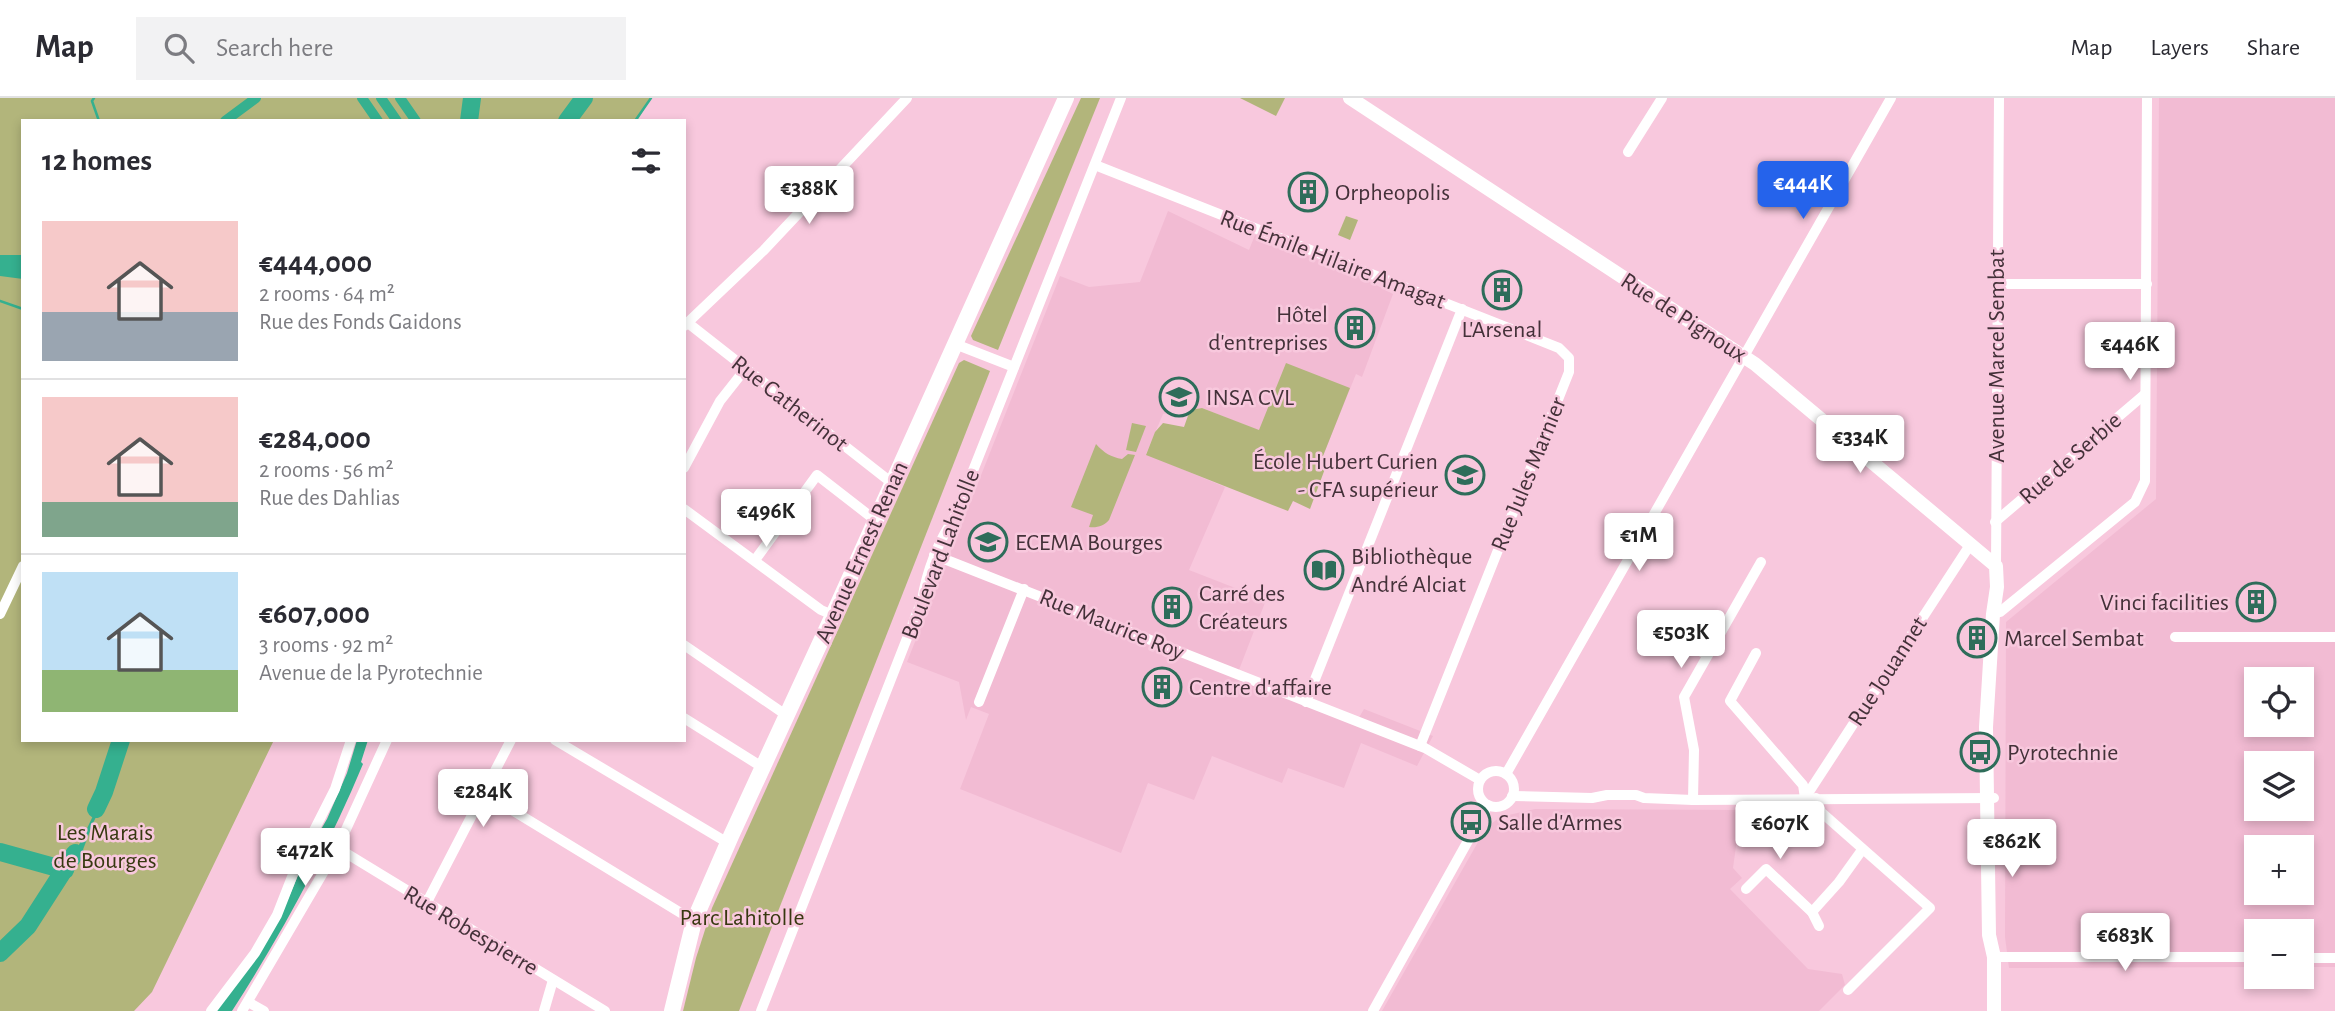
<!DOCTYPE html>
<html lang="en">
<head>
<meta charset="utf-8">
<style>
  :root { --surface:#fff; --page:#f2f2f3; --text:#2b2b33; --muted:#7c7c81; --line:#e1e1e2; --accent:#2563eb }
  body { margin:0; font-family:"Alegreya Sans",sans-serif; background:var(--page); color:var(--text); height:100vh; display:flex; flex-direction:column; font-size:26px; white-space:nowrap }
  * { box-sizing:border-box; margin:0 }
  p { font-size:23px; color:var(--muted) }
  .icon { flex:none; width:38px; height:38px; fill:none; stroke:currentColor; stroke-width:2; stroke-linecap:round; stroke-linejoin:round }
  .map { position:relative; flex:1; overflow:hidden }
  .drawer { position:absolute; left:21px; top:21px; width:665px; height:623px; display:flex; flex-direction:column; background:var(--surface); border-radius:0px; box-shadow:0 4px 10px #0003 }
  .drawer>* { flex:none }
  .buttons { position:absolute; left:2244px; top:569px; display:grid; gap:14px }
  .buttons a { display:grid; place-items:center; width:70px; height:70px; border-radius:0px; background:var(--surface); box-shadow:0 4px 10px #0003; font-size:35px }
  .price { position:absolute; translate:-50% -60px; padding:0 16px; border-radius:7px; background:#fff; color:#222; font-size:23px; line-height:46px; filter:drop-shadow(0 2px 4px #0008) }
  .price::after { content:''; position:absolute; left:50%; top:42px; width:21px; height:16px; margin-left:-10px; background:inherit; clip-path:polygon(0 0,100% 0,50% 100%) }
  .price.selected { background:var(--accent); color:#fff }
  ul { padding:0; list-style:none }
  li { display:flex; align-items:center; gap:21px; height:175px; padding:0 21px }
  li+li { border-top:2px solid var(--line) }
  li span { display:grid; place-items:center; flex:none; width:196px; height:140px; border-radius:0px; color:#555 }
  li>.icon { margin-inline-start:auto }
  span .icon { width:84px; height:84px; fill:#fffc; stroke-width:1 }
  li b { font-size:30px }
  h2 { display:flex; justify-content:space-between; align-items:center; height:84px; padding:0 21px; font-size:30px }
  header { display:flex; align-items:center; gap:42px; box-sizing:border-box; height:98px; padding:0 35px; background:var(--surface); border-bottom:2px solid var(--line) }
  header strong { font-size:33px }
  nav { display:flex; gap:38px; margin-inline-start:auto; font-size:24px }
  .search { width:490px; height:63px; background:var(--page); display:flex; align-items:center; gap:18px; box-sizing:border-box; padding:0 24px; border-radius:0px; color:var(--muted); font-size:26px }
  .map>svg:first-child { display:block }
</style>
</head>
<body>
<header>
<strong>Map</strong>
<div class="search"><svg class="icon" aria-label="search" viewBox="0 0 24 24"><circle cx="10" cy="10" r="6"/><path d="M15 15l6 6"/></svg>Search here</div>
<nav><a>Map</a><a>Layers</a><a>Share</a></nav>
</header>
<div class="map">
<svg width="2335" height="913" viewBox="0 0 2335 913">
  <rect width="100%" height="100%" fill="#f8c8dd"/>
  <!-- built -->
  <g fill="#f2bbd3" fill-rule="evenodd">
    <path d="M2159,0H2335V869H2301V833H2256V869L2009,870L2005,839L2006,524L2156,401ZM2256,581H2301V626H2256ZM2256,665H2301V710H2256ZM2256,749H2301V794H2256Z"/>
    <path d="M1168,113L1249,152L1255,137L1361,179L1393,196L1362,279L1356,276L1323,358L1202,310L1163,316L1146,356L1225,389L1189,472L1266,502L1237,577L1357,623L1364,611L1433,638L1417,668L1361,645L1344,690L1288,670L1282,685L1212,658L1194,702L1148,685L1121,755L960,691L989,616L971,609L966,622L959,584L907,564L1060,178L1089,189L1140,184Z"/>
    <path d="M1535,711L1741,712L1733,770L1742,780L1730,791L1808,871L1842,876L1845,887L1819,913H1382L1486,730L1500,719Z"/>
  </g>
  <!-- green -->
  <g fill="#b2b57b">
    <path d="M0,0H651L637,23H23V642H274L152,894L134,913H0Z"/>
    <path d="M1081,0H1100L998,252L973,242L971,238Z"/>
    <path d="M1240,0H1285L1276,18Z"/>
    <path d="M1346,118L1358,122L1350,142L1338,137Z"/>
    <path d="M964,262L990,273L739,913H683L696,860L712,810L959,265Z"/>
    <path d="M1286,265L1350,290L1323,358L1326,368L1310,411L1293,403L1288,413L1146,357L1155,334L1163,325L1184,329L1190,312L1202,310L1259,332Z"/>
    <path d="M1132,325L1146,328L1136,354L1126,352Z"/>
    <path d="M1096,346C1104,355 1111,359 1122,361L1128,356L1135,357L1109,422C1104,428 1097,430 1089,429L1093,417L1071,409Z"/>
  </g>
  <!-- water -->
  <g fill="#35b08f">
    <path d="M0,157H23V181L0,178Z"/>
    <path d="M121,642H126L116,668L112,687L93,725L81,757L31,829L0,859V856C46,822 83,741 106,689C113,674 114,657 121,642Z"/>
    <path d="M357,642H368L361,664L363,666C327,752 283,834 232,913H216L280,820L308,754L327,721L347,675Z"/>
  </g>
  <g fill="none" stroke-linecap="round" stroke-linejoin="round">
    <!-- stream -->
    <g stroke="#35b08f" stroke-width="2.5">
      <path d="M94,0L92,3L99,23"/>
      <path d="M635,23L651,0"/>
      <path d="M0,203L23,211"/>
    </g>
    <!-- canal -->
    <g stroke="#35b08f" stroke-width="10">
      <path d="M362,0L378,23"/>
      <path d="M381,0L397,23"/>
      <path d="M400,0L416,23"/>
      <path d="M225,23L256,0"/>
    </g>
    <!-- river -->
    <g stroke="#35b08f" stroke-width="18">
      <path d="M469,23L472,0"/>
      <path d="M567,23L584,0"/>
      <path d="M96,711L104,694L121,642"/>
      <path d="M0,754L65,772"/>
      <path d="M0,855L28,828L75,755"/>
    </g>
    <!-- street -->
    <g stroke="#fff" stroke-width="10">
      <path d="M1628,54L1662,0"/>
      <path d="M1095,67L1559,250L1569,260V274L1420,648"/>
      <path d="M1996,186H2147"/>
      <path d="M688,225L892,385"/>
      <path d="M684,228L764,152L907,0"/>
      <path d="M955,246L1014,269"/>
      <path d="M684,370L720,303L746,270"/>
      <path d="M769,407L786,419"/>
      <path d="M684,411L821,512L833,517"/>
      <path d="M1995,424L2145,296"/>
      <path d="M934,457L1425,650L1480,682"/>
      <path d="M755,462L817,377L875,422"/>
      <path d="M1996,468L1999,0"/>
      <path d="M0,516L23,468"/>
      <path d="M1993,516L2000,514L2135,404L2145,383L2147,0"/>
      <path d="M1675,539L1707,557"/>
      <path d="M2175,539H2335"/>
      <path d="M684,547L786,617"/>
      <path d="M1690,548L1697,536L1705,534L1717,540"/>
      <path d="M1756,555L1730,603L1803,687L1805,700"/>
      <path d="M979,604L1024,491"/>
      <path d="M1306,604L1462,211"/>
      <path d="M684,620L762,669"/>
      <path d="M555,642L728,745"/>
      <circle cx="1496" cy="691" r="18"/>
      <path d="M1506,676L1891,0"/>
      <path d="M484,695L694,823"/>
      <path d="M1512,698L1592,700L1607,697H1636L1644,700L1693,702L1994,700"/>
      <path d="M1805,700L1970,447"/>
      <path d="M1816,700L1821,714L1930,810L1848,892"/>
      <path d="M1693,702L1694,652L1684,599L1761,464"/>
      <path d="M313,735L605,913"/>
      <path d="M1746,791L1766,771L1812,814"/>
      <path d="M427,804L511,642"/>
      <path d="M1819,828L1812,814L1839,784L1862,752"/>
      <path d="M1994,859H2256"/>
      <path d="M2301,860H2335"/>
      <path d="M248,904L264,913"/>
      <path d="M211,913L255,855L277,817L297,766L335,691L351,642"/>
      <path d="M242,913L337,751L387,642"/>
      <path d="M544,913L553,882"/>
      <path d="M761,913L922,502C927,472 938,444 955,418L1121,0"/>
      <path d="M1373,913L1488,707"/>
    </g>
    <!-- secondary -->
    <path stroke="#fff" stroke-width="14" d="M1350,0L1755,266L1996,468L1997,489L1993,516L1986,629L1989,837L1994,859V913"/>
    <!-- primary -->
    <path stroke="#fff" stroke-width="16" d="M672,913L694,823L731,738L833,517L1066,0"/>
  </g>
  <!-- icons -->
  <defs>
    <symbol id="building-ring" viewBox="-11 -11 22 22"><circle r="9.5" fill="#f8c8dd" stroke="#2e6d5a" stroke-width="1.5"/><path d="M-4-6H4V6H1V3H-1V6H-4ZM-2.5-4.3h1.7v1.8h-1.7ZM.8-4.3h1.7v1.8H.8ZM-2.5-1h1.7V.8h-1.7ZM.8-1h1.7V.8H.8Z" fill="#2e6d5a"/></symbol>
    <symbol id="university-ring" viewBox="-11 -11 22 22"><circle r="9.5" fill="#f8c8dd" stroke="#2e6d5a" stroke-width="1.5"/><path d="M0-5L7-2L0 1L-7-2ZM-4 1L0 2.5L4 1V4Q0 6-4 4Z" fill="#2e6d5a"/></symbol>
    <symbol id="library-ring" viewBox="-11 -11 22 22"><circle r="9.5" fill="#f8c8dd" stroke="#2e6d5a" stroke-width="1.5"/><path d="M-6-4Q-3-5.5-.7-3.5V5Q-3 3-6 4ZM6-4Q3-5.5 .7-3.5V5Q3 3 6 4Z" fill="#2e6d5a"/></symbol>
    <symbol id="bus-ring" viewBox="-11 -11 22 22"><circle r="9.5" fill="#f8c8dd" stroke="#2e6d5a" stroke-width="1.5"/><path d="M-5-6H5V4H4V6H2V4H-2V6H-4V4H-5ZM-3.5-4V0h7V-4ZM-3.5 1.2v1.5H-2V1.2ZM2 1.2v1.5H3.5V1.2Z" fill="#2e6d5a"/></symbol>
  </defs>
  <g fill-rule="evenodd">
    <use href="#building-ring" x="1286" y="72" width="44" height="44"/>
    <use href="#building-ring" x="1480" y="170" width="44" height="44"/>
    <use href="#building-ring" x="1333" y="208" width="44" height="44"/>
    <use href="#university-ring" x="1157" y="277" width="44" height="44"/>
    <use href="#university-ring" x="1443" y="355" width="44" height="44"/>
    <use href="#university-ring" x="966" y="422" width="44" height="44"/>
    <use href="#library-ring" x="1302" y="450" width="44" height="44"/>
    <use href="#building-ring" x="2234" y="482" width="44" height="44"/>
    <use href="#building-ring" x="1150" y="487" width="44" height="44"/>
    <use href="#building-ring" x="1955" y="518" width="44" height="44"/>
    <use href="#building-ring" x="1140" y="567" width="44" height="44"/>
    <use href="#bus-ring" x="1958" y="632" width="44" height="44"/>
    <use href="#bus-ring" x="1449" y="702" width="44" height="44"/>
  </g>
  <g text-anchor="middle" stroke-width="5" stroke-linejoin="round" paint-order="stroke">
    <!-- poi labels -->
    <g font-size="24" fill="#443139" stroke="#f8c8dd" text-anchor="start">
      <text x="1335" y="102">Orpheopolis</text>
      <text x="1328" y="224" text-anchor="end">Hôtel<tspan x="1328" dy="28">d'entreprises</tspan></text>
      <text x="1502" y="239" text-anchor="middle">L'Arsenal</text>
      <text x="1206" y="307">INSA CVL</text>
      <text x="1438" y="371" text-anchor="end">École Hubert Curien<tspan x="1438" dy="28">- CFA supérieur</tspan></text>
      <text x="1015" y="452">ECEMA Bourges</text>
      <text x="1351" y="466">Bibliothèque<tspan x="1351" dy="28">André Alciat</tspan></text>
      <text x="1199" y="503">Carré des<tspan x="1199" dy="28">Créateurs</tspan></text>
      <text x="2229" y="512" text-anchor="end">Vinci facilities</text>
      <text x="2004" y="548">Marcel Sembat</text>
      <text x="1189" y="597">Centre d'affaire</text>
      <text x="2007" y="662">Pyrotechnie</text>
      <text x="1498" y="732">Salle d'Armes</text>
    </g>
    <!-- street labels -->
    <g font-size="24" fill="#443139" stroke="#f8c8dd">
      <text transform="translate(1333 161) rotate(21)" y="8">Rue Émile Hilaire Amagat</text>
      <text transform="translate(1684 219) rotate(33)" y="8">Rue de Pignoux</text>
      <text transform="translate(1996 258) rotate(-90)" y="8">Avenue Marcel Sembat</text>
      <text transform="translate(790 305) rotate(38)" y="8">Rue Catherinot</text>
      <text transform="translate(2070 360) rotate(-41)" y="8">Rue de Serbie</text>
      <text transform="translate(1528 376) rotate(-68)" y="8">Rue Jules Marnier</text>
      <text transform="translate(861 454) rotate(-66)" y="8">Avenue Ernest Renan</text>
      <text transform="translate(940 456) rotate(-69)" y="8">Boulevard Lahitolle</text>
      <text transform="translate(1112 526) rotate(22)" y="8">Rue Maurice Roy</text>
      <text transform="translate(1887 573) rotate(-57)" y="8">Rue Jouannet</text>
      <text transform="translate(471 832) rotate(31)" y="8">Rue Robespierre</text>
    </g>
    <!-- park labels -->
    <g font-size="24" fill="#373810" stroke="#f8c8dd">
      <text x="105" y="742">Les Marais<tspan x="105" dy="28">de Bourges</tspan></text>
      <text x="742" y="827">Parc Lahitolle</text>
    </g>
  </g>
</svg>
<div class="buttons">
<a><svg class="icon" aria-label="locate" viewBox="0 0 24 24"><circle cx="12" cy="12" r="6"/><path d="M12 2v4M12 18v4M2 12h4M18 12h4"/></svg></a>
<a><svg class="icon" aria-label="layers" viewBox="0 0 24 24"><path d="M12 4l9 5-9 5-9-5zM3 14l9 5 9-5"/></svg></a>
<a>+</a>
<a>−</a>
</div>
<b class="price selected" style="left:1803px;top:123px">€444K</b>
<b class="price" style="left:809px;top:128px">€388K</b>
<b class="price" style="left:2130px;top:284px">€446K</b>
<b class="price" style="left:1860px;top:377px">€334K</b>
<b class="price" style="left:766px;top:451px">€496K</b>
<b class="price" style="left:1639px;top:475px">€1M</b>
<b class="price" style="left:1681px;top:572px">€503K</b>
<b class="price" style="left:483px;top:731px">€284K</b>
<b class="price" style="left:1780px;top:763px">€607K</b>
<b class="price" style="left:2012px;top:781px">€862K</b>
<b class="price" style="left:305px;top:790px">€472K</b>
<b class="price" style="left:2125px;top:875px">€683K</b>
<section class="drawer">
<h2>12 homes<svg class="icon" aria-label="filters" viewBox="0 0 24 24"><path d="M4 7h16M4 17h16"/><circle cx="9" cy="7" r="2"/><circle cx="15" cy="17" r="2"/></svg></h2>
<ul>
<li><span style="background:linear-gradient(#f6c9c9 65%,#9aa5b1 0)"><svg class="icon" aria-label="home" viewBox="0 0 24 24"><path d="M3 11l9-7 9 7M6 9v11h12V9"/></svg></span><div><b>€444,000</b><p>2 rooms · 64 m²</p><p>Rue des Fonds Gaidons</p></div></li>
<li><span style="background:linear-gradient(#f6c9c9 75%,#7fa58c 0)"><svg class="icon" aria-label="home" viewBox="0 0 24 24"><path d="M3 11l9-7 9 7M6 9v11h12V9"/></svg></span><div><b>€284,000</b><p>2 rooms · 56 m²</p><p>Rue des Dahlias</p></div></li>
<li><span style="background:linear-gradient(#bfe0f5 70%,#8fb573 0)"><svg class="icon" aria-label="home" viewBox="0 0 24 24"><path d="M3 11l9-7 9 7M6 9v11h12V9"/></svg></span><div><b>€607,000</b><p>3 rooms · 92 m²</p><p>Avenue de la Pyrotechnie</p></div></li>
</ul>
</section>
</div>
</body>
</html>
